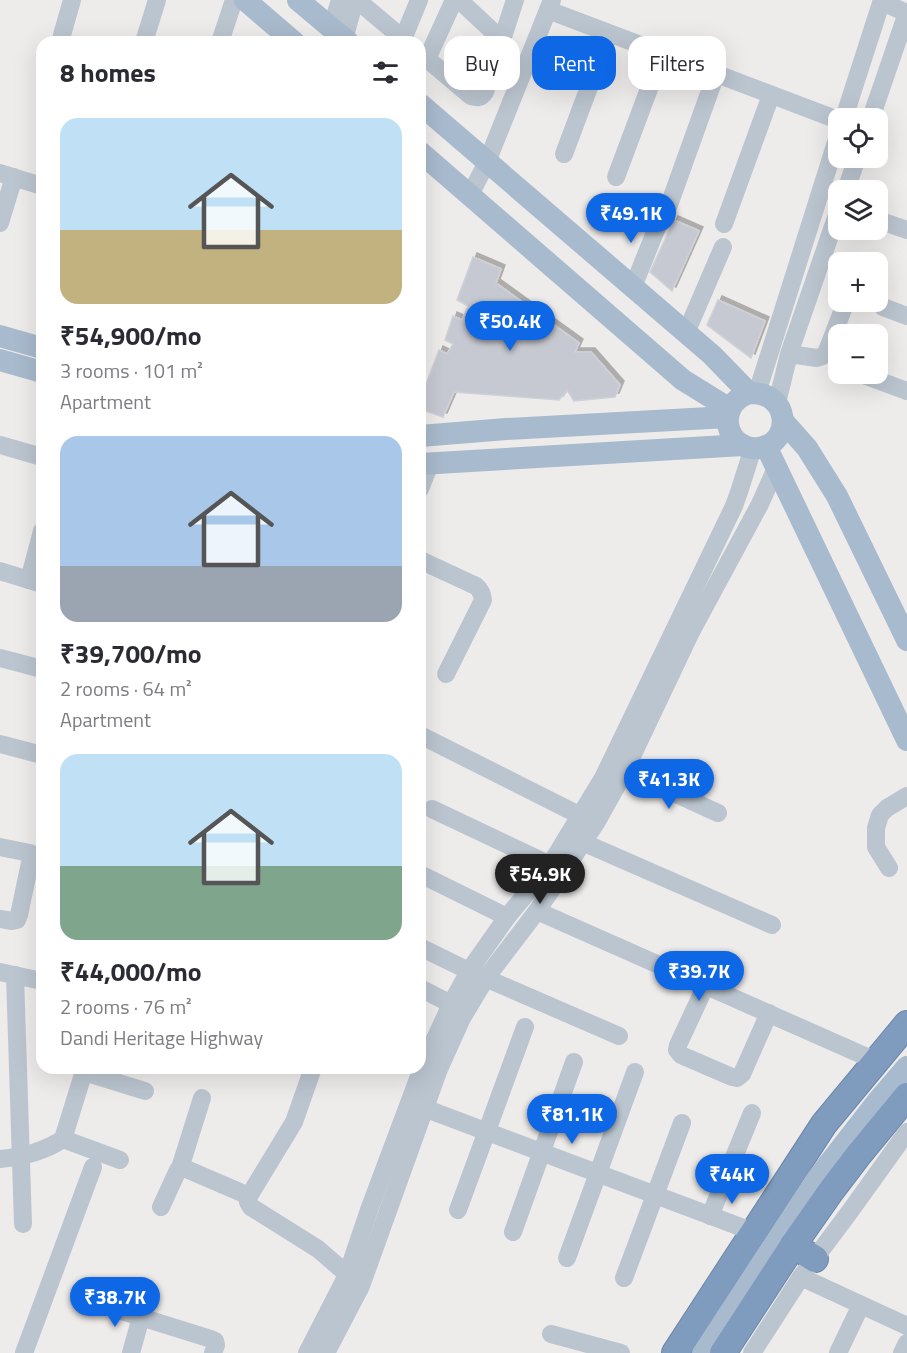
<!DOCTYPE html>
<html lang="en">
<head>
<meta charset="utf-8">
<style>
  :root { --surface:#fff; --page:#f2f2f3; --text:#2b2b33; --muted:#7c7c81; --accent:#0e67e4 }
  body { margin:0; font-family:"Titillium Web",sans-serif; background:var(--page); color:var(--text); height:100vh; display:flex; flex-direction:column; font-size:22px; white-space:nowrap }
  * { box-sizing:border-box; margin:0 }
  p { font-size:20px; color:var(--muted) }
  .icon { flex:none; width:33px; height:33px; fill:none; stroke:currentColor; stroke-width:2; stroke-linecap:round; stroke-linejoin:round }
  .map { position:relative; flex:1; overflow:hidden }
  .details { position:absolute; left:36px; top:36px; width:390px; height:1038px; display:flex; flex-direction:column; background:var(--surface); border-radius:18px; box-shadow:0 6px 24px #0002 }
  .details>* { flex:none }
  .hud { position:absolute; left:444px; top:36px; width:372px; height:54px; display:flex; gap:12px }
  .fabs { position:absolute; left:828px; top:108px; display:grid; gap:12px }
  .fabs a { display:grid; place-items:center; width:60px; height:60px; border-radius:12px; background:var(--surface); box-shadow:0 6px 24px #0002; font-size:30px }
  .price { position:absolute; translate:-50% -51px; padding:0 14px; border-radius:21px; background:var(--accent); color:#fff; font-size:20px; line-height:39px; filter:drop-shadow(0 2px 3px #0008) }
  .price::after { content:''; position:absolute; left:50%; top:36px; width:18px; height:14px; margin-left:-9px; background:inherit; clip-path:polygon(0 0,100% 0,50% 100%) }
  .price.active { background:#222; color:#fff }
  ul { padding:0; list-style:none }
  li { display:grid; align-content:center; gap:12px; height:318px; padding:0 24px }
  li span { display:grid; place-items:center; height:186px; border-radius:18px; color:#555 }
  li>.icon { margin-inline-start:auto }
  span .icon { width:108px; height:108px; fill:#fffc; stroke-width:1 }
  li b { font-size:26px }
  h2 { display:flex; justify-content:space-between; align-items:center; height:72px; padding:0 24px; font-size:26px }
  .chip { padding:0 21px; border-radius:18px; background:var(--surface); box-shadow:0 6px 24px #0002; font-size:21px; line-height:54px }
  .chip.active { background:var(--accent); color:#fff }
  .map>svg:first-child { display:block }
</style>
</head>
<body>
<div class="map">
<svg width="907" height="1353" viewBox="0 0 907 1353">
  <defs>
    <filter id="shadow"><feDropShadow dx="4" dy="-4" stdDeviation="0" flood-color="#0004"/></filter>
  </defs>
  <rect width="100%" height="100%" fill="#eeebeb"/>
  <!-- building -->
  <g fill="#c7c9d2" stroke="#ced1d7" stroke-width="1.5" filter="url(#shadow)">
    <path d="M674,220L699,231L672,291L650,272Z"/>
    <path d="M473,257L501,269L496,283L579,343L575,352H591L620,385L615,397L574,401L567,390L559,400L454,392L443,417L420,409V400L439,350L447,354L453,344L445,340L453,316L462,320L468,306L457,300Z"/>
    <path d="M718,300L765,321L751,358L707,325Z"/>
  </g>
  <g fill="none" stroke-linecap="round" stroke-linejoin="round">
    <defs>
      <g id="highway">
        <path d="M793,1245L815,1259"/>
        <path d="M675,1353L824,1124L907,1024"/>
        <path d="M723,1353L796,1241L831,1191L860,1153L907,1096"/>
      </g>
    </defs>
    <!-- highway casing -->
    <use href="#highway" stroke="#6a87aa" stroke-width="28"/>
    <!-- minor -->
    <g stroke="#bbc5cf" stroke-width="18">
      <path d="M357,0L407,42"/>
      <path d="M459,0L502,40"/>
      <path d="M548,10L838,120"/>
      <path d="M331,29L340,0"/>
      <path d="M62,35L72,0"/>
      <path d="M344,39L355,0"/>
      <path d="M403,39L419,0"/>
      <path d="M144,42L157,0"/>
      <path d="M220,42L234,0"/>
      <path d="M420,53L471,96C478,98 481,98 485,92L515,0"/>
      <path d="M427,59L454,0"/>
      <path d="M844,118L882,0"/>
      <path d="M871,118L907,13L882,2"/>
      <path d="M564,154L609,34"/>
      <path d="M0,173L42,186"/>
      <path d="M616,177L662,54"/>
      <path d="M846,190L857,158"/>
      <path d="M470,195L487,162L552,0"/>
      <path d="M669,205L716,74"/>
      <path d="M878,220L907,230"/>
      <path d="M0,223L14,177"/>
      <path d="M724,224L771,95"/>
      <path d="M633,287L662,215"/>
      <path d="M883,307L907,316"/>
      <path d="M686,333L723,247"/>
      <path d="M789,354L817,358L823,356L827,351L845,304"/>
      <path d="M861,374L907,391"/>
      <path d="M757,393L838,136"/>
      <path d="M777,403L789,354L838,212"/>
      <path d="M0,445L42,457"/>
      <path d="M420,489L430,464"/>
      <path d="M420,560L476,586C481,590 482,594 483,600L446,674"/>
      <path d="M0,571L42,584"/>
      <path d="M29,580L42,531"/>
      <path d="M0,658L42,669"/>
      <path d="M420,735L581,816"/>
      <path d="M0,744L42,755"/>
      <path d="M615,766L718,813"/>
      <path d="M432,809L550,865"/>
      <path d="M573,838L772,925"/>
      <path d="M0,847L30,853L31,858L19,915L17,920L12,921L0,919"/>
      <path d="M889,868L876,847V828L880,815L887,808L907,796"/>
      <path d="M420,874L507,917"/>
      <path d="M537,911L876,1061"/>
      <path d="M420,947L469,971L619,1036"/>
      <path d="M0,972L42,981"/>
      <path d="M15,975L23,1224"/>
      <path d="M706,985L678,1045L677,1050L681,1055L732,1077L737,1078L742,1074L769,1013"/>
      <path d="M420,988L451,1004"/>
      <path d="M313,1068L294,1122L249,1196L248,1202L251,1207L318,1249L355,1281"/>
      <path d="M84,1072L145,1091"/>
      <path d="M416,1105L754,1232"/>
      <path d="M63,1139L120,1160"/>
      <path d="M0,1159C22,1157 45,1151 63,1139L85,1068"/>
      <path d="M180,1168L202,1098"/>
      <path d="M161,1207L178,1170L180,1168H184L249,1196"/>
      <path d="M458,1210L525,1027"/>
      <path d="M710,1216L752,1113"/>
      <path d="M513,1232L574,1062"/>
      <path d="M567,1258L635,1072"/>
      <path d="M801,1277L907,1326"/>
      <path d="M624,1278L682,1123"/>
      <path d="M99,1304L211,1339L215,1341L216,1345L213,1353"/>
      <path d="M551,1334L621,1353"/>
      <path d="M24,1353L93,1167"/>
      <path d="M131,1353L141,1317"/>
      <path d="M307,1353L347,1275L369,1210L424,1063L451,1004L469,971L507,917L550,865L603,778L734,506L739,492L753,448"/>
      <path d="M326,1353L361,1286L439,1069L462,1018L486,978L537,911L596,823L625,771L691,632L760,504L776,468"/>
      <path d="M752,1353L801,1277L851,1210L907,1132"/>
      <path d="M838,1353L861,1305"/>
      <path d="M902,1353L907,1343"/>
    </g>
    <!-- major -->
    <g stroke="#a8bacd" stroke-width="22">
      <path d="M245,0L294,42"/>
      <path d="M298,0L348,42"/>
      <path d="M420,104L712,355L749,393C790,391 794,443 759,448C726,452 714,405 749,393"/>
      <path d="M420,152L683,380L730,409"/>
      <path d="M0,336L42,348"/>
      <path d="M0,360L42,372"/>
      <path d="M783,421L807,448L837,496L907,640"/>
      <path d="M420,436L506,429L728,417"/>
      <path d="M766,446L907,740"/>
      <path d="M420,464L743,445"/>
      <path d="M703,1353L817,1179L877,1102L907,1067"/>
    </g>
    <!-- highway -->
    <use href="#highway" stroke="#7f9cbe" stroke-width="26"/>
  </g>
</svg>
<div class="fabs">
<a><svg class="icon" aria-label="locate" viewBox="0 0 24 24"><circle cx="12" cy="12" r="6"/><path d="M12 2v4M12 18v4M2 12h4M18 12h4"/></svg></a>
<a><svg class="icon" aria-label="layers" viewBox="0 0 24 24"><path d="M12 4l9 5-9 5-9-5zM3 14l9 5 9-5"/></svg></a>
<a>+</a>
<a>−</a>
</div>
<b class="price" style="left:631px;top:244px">₹49.1K</b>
<b class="price" style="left:510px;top:352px">₹50.4K</b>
<b class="price" style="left:669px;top:810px">₹41.3K</b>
<b class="price active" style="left:540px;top:905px">₹54.9K</b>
<b class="price" style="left:699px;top:1002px">₹39.7K</b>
<b class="price" style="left:572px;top:1145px">₹81.1K</b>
<b class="price" style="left:732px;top:1205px">₹44K</b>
<b class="price" style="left:115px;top:1328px">₹38.7K</b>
<div class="hud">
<a class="chip">Buy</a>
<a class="chip active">Rent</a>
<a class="chip">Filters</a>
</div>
<section class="details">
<h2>8 homes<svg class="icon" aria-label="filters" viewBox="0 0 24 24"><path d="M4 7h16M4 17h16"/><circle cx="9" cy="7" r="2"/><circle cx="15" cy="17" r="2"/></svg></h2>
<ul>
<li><span style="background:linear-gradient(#bfe0f5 60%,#c2b280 0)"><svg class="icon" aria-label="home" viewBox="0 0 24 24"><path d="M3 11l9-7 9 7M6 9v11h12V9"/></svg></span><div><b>₹54,900/mo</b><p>3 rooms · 101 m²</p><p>Apartment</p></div></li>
<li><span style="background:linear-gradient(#a9c7e8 70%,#9aa5b1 0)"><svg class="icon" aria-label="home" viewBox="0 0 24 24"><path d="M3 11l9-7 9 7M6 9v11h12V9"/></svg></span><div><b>₹39,700/mo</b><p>2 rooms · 64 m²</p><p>Apartment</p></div></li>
<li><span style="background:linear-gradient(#bfe0f5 60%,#7fa58c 0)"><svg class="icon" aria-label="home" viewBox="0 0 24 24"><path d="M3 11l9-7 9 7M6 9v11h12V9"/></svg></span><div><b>₹44,000/mo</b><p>2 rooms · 76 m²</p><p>Dandi Heritage Highway</p></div></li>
</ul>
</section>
</div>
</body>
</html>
